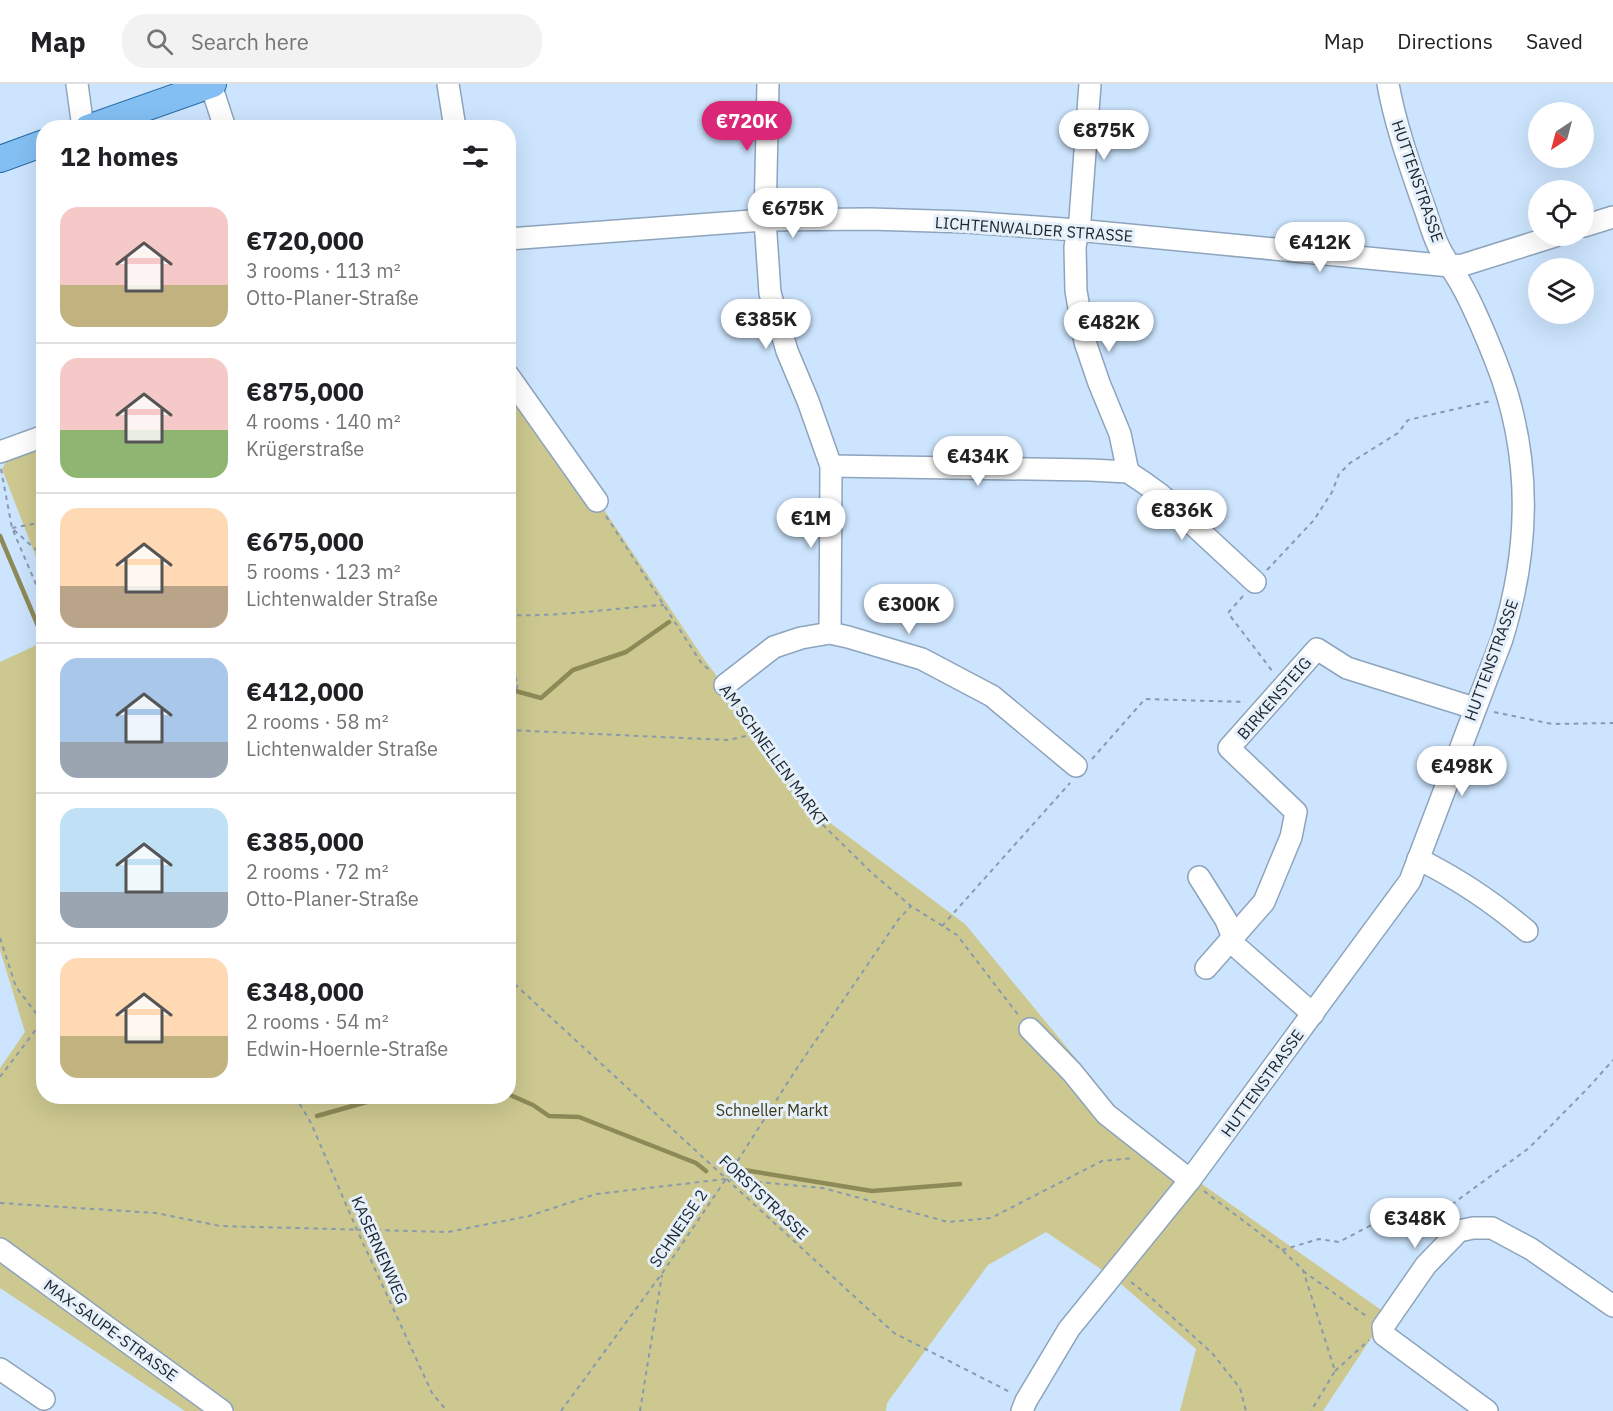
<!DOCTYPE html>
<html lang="en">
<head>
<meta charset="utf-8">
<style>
  :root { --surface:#fff; --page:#f2f2f2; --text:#202124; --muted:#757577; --line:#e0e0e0; --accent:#db2777 }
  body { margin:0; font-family:"IBM Plex Sans",sans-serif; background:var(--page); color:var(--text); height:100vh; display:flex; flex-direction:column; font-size:22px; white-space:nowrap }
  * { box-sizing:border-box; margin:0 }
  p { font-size:20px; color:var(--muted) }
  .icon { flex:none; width:33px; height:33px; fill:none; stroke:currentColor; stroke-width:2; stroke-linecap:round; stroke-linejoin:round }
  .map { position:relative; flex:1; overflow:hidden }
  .panel { position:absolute; left:36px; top:36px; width:480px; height:984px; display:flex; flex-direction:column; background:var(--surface); border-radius:24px; box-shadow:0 6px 24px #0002 }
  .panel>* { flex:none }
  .needle { width:39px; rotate:216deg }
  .controls { position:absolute; left:1528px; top:18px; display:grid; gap:12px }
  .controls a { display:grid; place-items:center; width:66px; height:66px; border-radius:50%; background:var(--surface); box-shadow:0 6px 24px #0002; font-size:30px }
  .price { position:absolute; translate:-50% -51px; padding:0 14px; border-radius:21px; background:#fff; color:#222; font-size:20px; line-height:39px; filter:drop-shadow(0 2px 3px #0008) }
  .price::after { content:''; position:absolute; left:50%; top:36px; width:18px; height:14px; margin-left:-9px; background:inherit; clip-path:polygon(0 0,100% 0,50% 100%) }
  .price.active { background:var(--accent); color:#fff }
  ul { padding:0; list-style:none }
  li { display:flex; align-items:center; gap:18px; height:150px; padding:0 24px }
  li+li { border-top:2px solid var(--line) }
  li span { display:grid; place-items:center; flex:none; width:168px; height:120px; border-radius:18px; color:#555 }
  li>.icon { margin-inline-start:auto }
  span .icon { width:72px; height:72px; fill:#fffc; stroke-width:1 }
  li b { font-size:26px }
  h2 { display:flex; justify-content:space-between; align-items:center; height:72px; padding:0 24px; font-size:26px }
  header { display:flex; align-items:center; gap:36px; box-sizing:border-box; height:84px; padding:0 30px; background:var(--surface); border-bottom:2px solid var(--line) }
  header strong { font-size:28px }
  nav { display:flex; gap:33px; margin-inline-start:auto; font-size:21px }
  .search { width:420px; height:54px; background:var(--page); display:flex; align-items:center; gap:15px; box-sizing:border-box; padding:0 21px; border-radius:24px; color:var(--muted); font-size:22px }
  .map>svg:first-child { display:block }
</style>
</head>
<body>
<header>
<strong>Map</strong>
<div class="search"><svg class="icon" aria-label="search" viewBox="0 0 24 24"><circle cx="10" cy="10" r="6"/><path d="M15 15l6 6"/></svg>Search here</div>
<nav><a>Map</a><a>Directions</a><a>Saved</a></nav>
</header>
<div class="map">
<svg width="1613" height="1327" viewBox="0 0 1613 1327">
  <rect width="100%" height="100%" fill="#cce4fd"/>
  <!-- green -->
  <g fill="#cdc890">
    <path d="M509,297L519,299L704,575L821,732L965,840L1149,1063L1387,1230L1323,1327H1180L1196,1265L1114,1194L1046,1148L988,1181L887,1319L886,1327H185L0,1204V984L25,948L0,866V578L43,558L44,1012H508Z"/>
    <path d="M43,362V491L2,385L7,377Z"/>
  </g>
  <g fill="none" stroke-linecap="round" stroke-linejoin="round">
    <!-- stream -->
    <g stroke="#8d8a58" stroke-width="4.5">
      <path d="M0,452L41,549"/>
      <path d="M508,605L541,614L573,586L626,568L669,538"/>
      <path d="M508,1010L533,1021L549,1032L579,1033L696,1079L706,1087"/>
      <path d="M317,1032L388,1012"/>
      <path d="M744,1086L872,1107L960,1100"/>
    </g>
    <defs>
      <g id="minor">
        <path d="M77,0L83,44"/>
        <path d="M448,0L455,44"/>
        <path d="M768,0L765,136L770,209L787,267L808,317L831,382L830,549"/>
        <path d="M1090,0L1080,135L1075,163L1076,207L1085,258L1099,299L1120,350L1128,388"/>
        <path d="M211,1L225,44"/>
        <path d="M1584,142L1613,133"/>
        <path d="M508,155L765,136L870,135L966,138L1077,146L1450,182L1463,181L1555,152"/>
        <path d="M508,291L597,417"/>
        <path d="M0,368L44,352"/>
        <path d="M831,382L1091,386L1128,388L1143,398L1161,411L1255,498"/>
        <path d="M725,601L774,563L801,554L830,549L848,553L922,575L992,612L1076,682"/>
        <path d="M1418,775C1457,794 1494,819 1527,847"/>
        <path d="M1199,793L1226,836L1233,854"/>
        <path d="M1239,865L1313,930"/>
        <path d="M1206,884L1264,818L1291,753L1296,728L1229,664L1317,565L1347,584L1474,624"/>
        <path d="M1030,945L1072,988L1106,1030L1190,1096"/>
        <path d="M0,1165L222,1327"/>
        <path d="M0,1285L44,1315"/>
        <path d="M1022,1327L1026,1317L1069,1245L1190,1096L1410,797L1502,555C1531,461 1532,367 1495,275C1485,250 1474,223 1461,200C1454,187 1444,175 1438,161C1431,146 1427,129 1421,114C1408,76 1395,39 1388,0"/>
        <path d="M1487,1327L1384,1251L1383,1243L1426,1181L1459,1147L1473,1144H1492L1531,1165L1613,1222"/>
      </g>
      <g id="major">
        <path d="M88,44L213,0"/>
        <path d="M0,75L44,59"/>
      </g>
    </defs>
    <!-- minor casing -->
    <use href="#minor" stroke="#8da4bc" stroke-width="24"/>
    <!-- major casing -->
    <use href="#major" stroke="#296da8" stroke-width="28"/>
    <!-- path -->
    <g stroke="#889aad" stroke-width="2" stroke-dasharray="4.5 4.5" stroke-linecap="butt">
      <path d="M1,385L12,444L44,519"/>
      <path d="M606,432L702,580L712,588"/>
      <path d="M12,444L44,438"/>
      <path d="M14,446L44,473"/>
      <path d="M1267,486L1314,436L1332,408L1339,390L1350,379L1398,349L1408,336L1491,317"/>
      <path d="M1243,512L1228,529L1273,588"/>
      <path d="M508,531C561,533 612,524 664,521"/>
      <path d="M508,576L518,600L508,635"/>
      <path d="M735,615L823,741L873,790L911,822L957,851L1019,932"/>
      <path d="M1494,628L1552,640L1613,639"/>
      <path d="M508,646L728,656L759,649"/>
      <path d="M1092,675L1145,615L1245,618"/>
      <path d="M942,842L1070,699"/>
      <path d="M0,854L16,903L42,937"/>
      <path d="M508,894L894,1249L1010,1308"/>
      <path d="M0,993L44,935"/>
      <path d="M295,1012L311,1039L357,1146L432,1309L447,1327"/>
      <path d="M1204,1107L1282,1166L1303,1186L1335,1287L1311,1327"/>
      <path d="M0,1119L156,1129L220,1142L448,1148L529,1132L596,1110L726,1095L823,1104L948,1138L991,1134L1102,1077L1134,1074"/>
      <path d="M1451,1133V1121"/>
      <path d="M1282,1166L1319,1155L1339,1158L1402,1125L1451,1121L1529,1064L1588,1004L1613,976"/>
      <path d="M1303,1187L1369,1234"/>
      <path d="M1131,1198L1149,1212L1212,1269L1240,1304L1246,1327"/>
      <path d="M1335,1287L1369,1256"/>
      <path d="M561,1327L663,1188L726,1095L797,984L898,836L911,822"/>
      <path d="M640,1327L662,1191"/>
    </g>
    <!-- minor -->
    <use href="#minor" stroke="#fff" stroke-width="21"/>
    <!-- major -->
    <use href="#major" stroke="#83bff2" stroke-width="26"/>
  </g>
  <g text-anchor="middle" stroke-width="6" stroke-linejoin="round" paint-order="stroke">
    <!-- street labels -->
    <g font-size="16" fill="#1c252e" stroke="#e6f0fa">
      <text transform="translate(1418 97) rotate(71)" y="6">HUTTENSTRASSE</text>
      <text transform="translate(1034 145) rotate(4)" y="6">LICHTENWALDER STRASSE</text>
      <text transform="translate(1491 576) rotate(-70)" y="6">HUTTENSTRASSE</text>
      <text transform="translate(1274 614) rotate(-49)" y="6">BIRKENSTEIG</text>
      <text transform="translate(774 671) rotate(54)" y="6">AM SCHNELLEN MARKT</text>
      <text transform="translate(1262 999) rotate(-54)" y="6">HUTTENSTRASSE</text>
      <text transform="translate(764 1113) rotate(43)" y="6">FORSTSTRASSE</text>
      <text transform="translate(678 1144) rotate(-56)" y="6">SCHNEISE 2</text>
      <text transform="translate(380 1166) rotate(66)" y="6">KASERNENWEG</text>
      <text transform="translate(111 1246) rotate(36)" y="6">MAX-SAUPE-STRASSE</text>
    </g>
    <!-- park labels -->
    <g font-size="16" fill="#3d3a18" stroke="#e6f0fa">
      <text x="772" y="1032">Schneller Markt</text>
    </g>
  </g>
</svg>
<div class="controls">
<a><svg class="needle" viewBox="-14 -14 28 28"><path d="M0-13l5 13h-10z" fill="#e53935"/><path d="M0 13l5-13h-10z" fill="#757577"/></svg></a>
<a><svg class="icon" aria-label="locate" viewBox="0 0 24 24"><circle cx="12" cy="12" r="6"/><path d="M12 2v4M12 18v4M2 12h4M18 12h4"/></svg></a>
<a><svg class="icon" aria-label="layers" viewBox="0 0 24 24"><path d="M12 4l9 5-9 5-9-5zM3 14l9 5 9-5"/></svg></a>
</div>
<b class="price active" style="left:747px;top:68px">€720K</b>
<b class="price" style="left:1104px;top:77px">€875K</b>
<b class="price" style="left:793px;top:155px">€675K</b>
<b class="price" style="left:1320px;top:189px">€412K</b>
<b class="price" style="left:766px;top:266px">€385K</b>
<b class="price" style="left:1109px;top:269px">€482K</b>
<b class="price" style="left:978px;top:403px">€434K</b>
<b class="price" style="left:1182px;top:457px">€836K</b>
<b class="price" style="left:811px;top:465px">€1M</b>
<b class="price" style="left:909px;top:551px">€300K</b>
<b class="price" style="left:1462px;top:713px">€498K</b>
<b class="price" style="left:1415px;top:1165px">€348K</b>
<section class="panel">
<h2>12 homes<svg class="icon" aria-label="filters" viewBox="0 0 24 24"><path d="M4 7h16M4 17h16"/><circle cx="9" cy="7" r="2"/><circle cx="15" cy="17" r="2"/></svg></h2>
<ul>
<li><span style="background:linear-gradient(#f6c9c9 65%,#c2b280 0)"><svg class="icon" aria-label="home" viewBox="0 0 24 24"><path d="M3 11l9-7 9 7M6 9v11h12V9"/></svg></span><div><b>€720,000</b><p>3 rooms · 113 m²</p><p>Otto-Planer-Straße</p></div></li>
<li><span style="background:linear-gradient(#f6c9c9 60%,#8fb573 0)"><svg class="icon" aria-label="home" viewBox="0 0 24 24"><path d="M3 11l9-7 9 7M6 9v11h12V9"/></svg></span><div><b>€875,000</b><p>4 rooms · 140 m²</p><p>Krügerstraße</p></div></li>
<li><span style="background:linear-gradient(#ffd9b3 65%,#b9a48a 0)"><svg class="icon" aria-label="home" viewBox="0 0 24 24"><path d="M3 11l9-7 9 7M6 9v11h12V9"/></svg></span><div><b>€675,000</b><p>5 rooms · 123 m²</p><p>Lichtenwalder Straße</p></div></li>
<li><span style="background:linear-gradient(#a9c7e8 70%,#9aa5b1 0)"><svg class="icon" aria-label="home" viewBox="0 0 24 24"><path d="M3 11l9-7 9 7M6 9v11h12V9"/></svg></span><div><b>€412,000</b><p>2 rooms · 58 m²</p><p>Lichtenwalder Straße</p></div></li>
<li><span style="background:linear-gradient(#bfe0f5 70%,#9aa5b1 0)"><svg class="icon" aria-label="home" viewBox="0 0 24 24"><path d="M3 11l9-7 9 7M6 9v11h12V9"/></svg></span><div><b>€385,000</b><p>2 rooms · 72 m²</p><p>Otto-Planer-Straße</p></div></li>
<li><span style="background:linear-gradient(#ffd9b3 65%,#c2b280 0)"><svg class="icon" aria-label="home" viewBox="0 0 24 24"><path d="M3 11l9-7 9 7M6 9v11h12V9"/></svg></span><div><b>€348,000</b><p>2 rooms · 54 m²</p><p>Edwin-Hoernle-Straße</p></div></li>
</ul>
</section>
</div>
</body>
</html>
